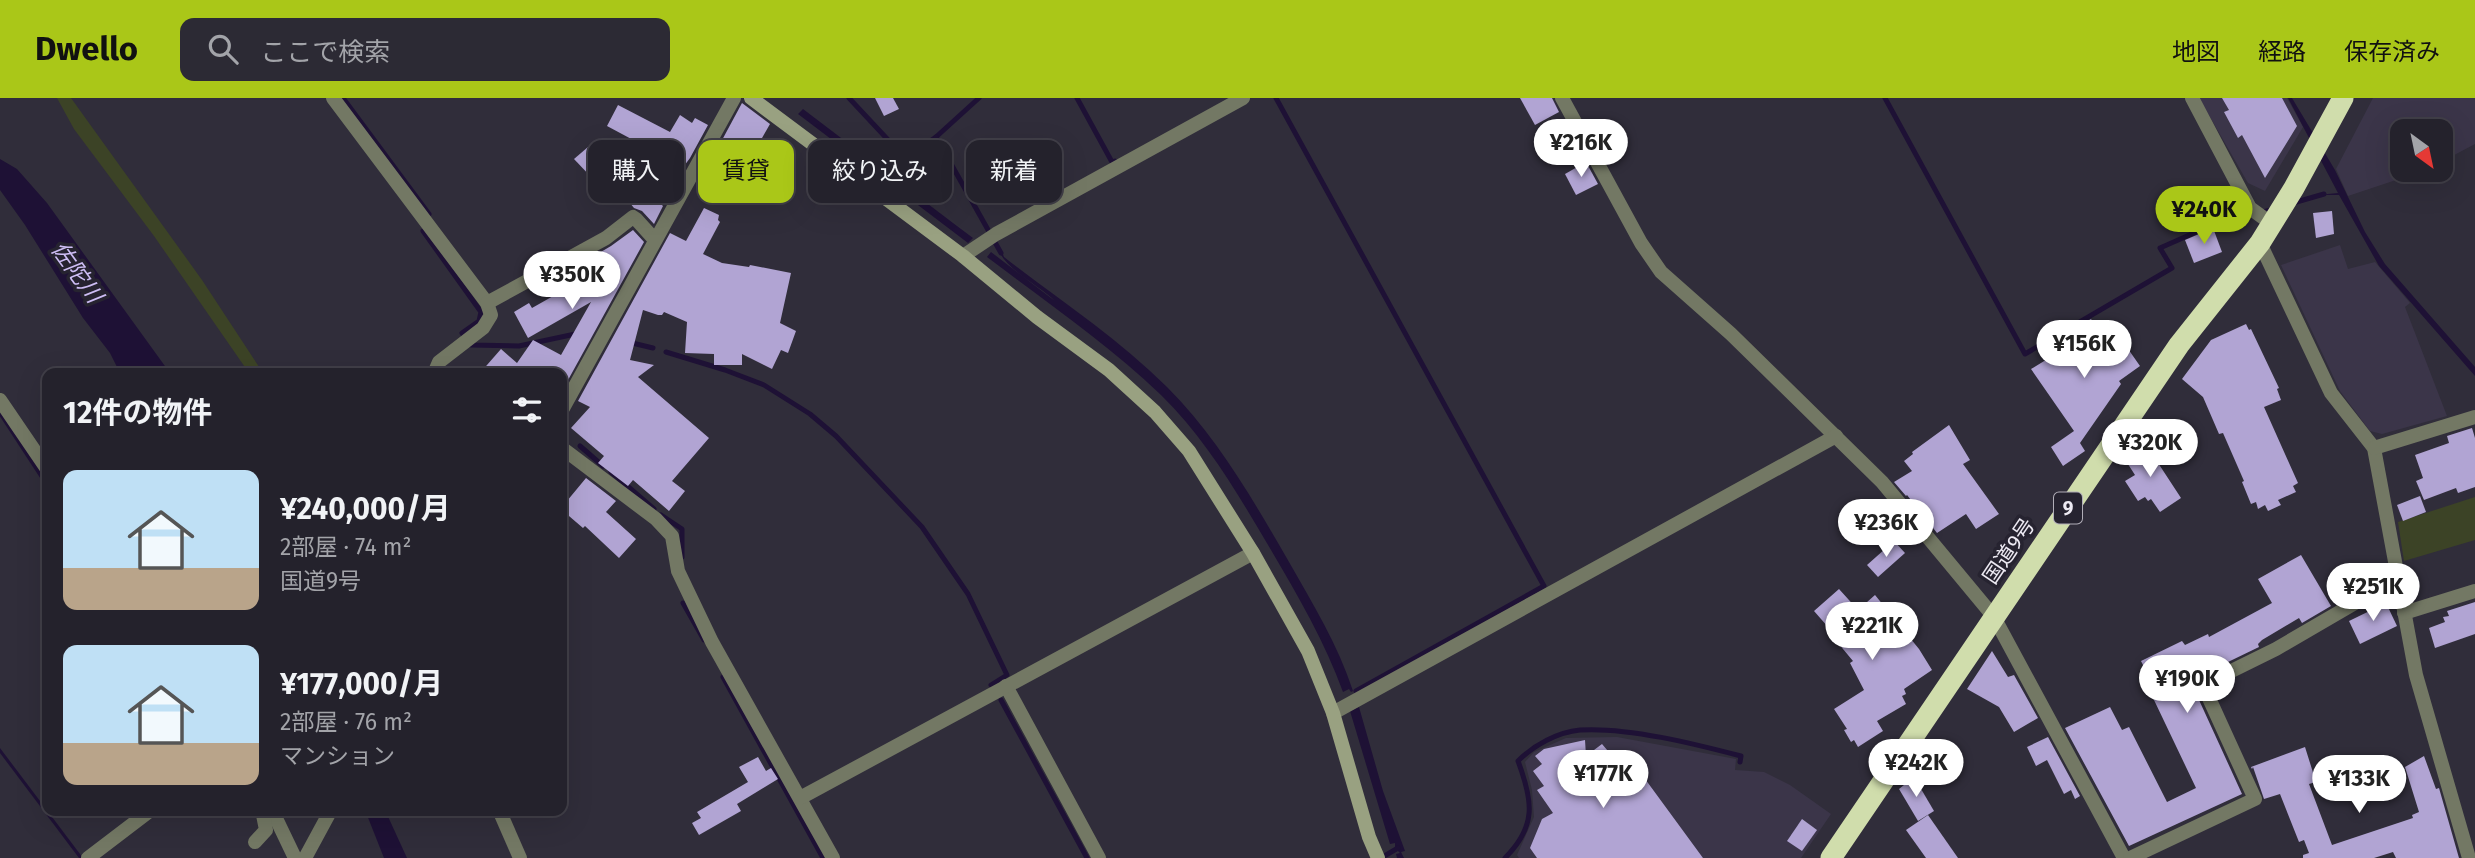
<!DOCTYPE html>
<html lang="ja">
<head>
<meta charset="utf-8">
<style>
  :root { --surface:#24222c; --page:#2c2a34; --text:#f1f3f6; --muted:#a3a4a9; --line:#413f48; --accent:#aac718 }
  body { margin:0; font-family:"Fira Sans","Noto Sans JP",sans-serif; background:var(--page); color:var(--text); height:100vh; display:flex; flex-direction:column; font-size:26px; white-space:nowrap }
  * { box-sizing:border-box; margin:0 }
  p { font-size:23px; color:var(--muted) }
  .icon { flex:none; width:38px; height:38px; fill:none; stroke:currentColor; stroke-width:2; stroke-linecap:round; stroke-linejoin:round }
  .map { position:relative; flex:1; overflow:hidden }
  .panel { position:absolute; left:42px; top:270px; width:525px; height:448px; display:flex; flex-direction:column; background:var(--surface); border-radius:14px; box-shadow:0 7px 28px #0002,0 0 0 2px var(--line) }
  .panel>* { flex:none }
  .banner { position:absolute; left:588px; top:42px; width:665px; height:63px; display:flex; gap:14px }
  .needle { width:46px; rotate:147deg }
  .tools { position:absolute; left:2390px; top:21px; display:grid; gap:14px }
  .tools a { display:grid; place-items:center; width:63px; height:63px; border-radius:14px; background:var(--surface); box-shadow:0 7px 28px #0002,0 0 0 2px var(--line); font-size:35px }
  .price { position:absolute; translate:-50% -60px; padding:0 16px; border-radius:24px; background:#fff; color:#222; font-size:23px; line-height:46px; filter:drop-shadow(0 2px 4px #0008) }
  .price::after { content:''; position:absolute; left:50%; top:42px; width:21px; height:16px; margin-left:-10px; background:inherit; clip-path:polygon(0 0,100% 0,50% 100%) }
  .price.on { background:var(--accent); color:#111 }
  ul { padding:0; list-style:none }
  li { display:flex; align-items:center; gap:21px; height:175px; padding:0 21px }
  li span { display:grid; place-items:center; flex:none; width:196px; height:140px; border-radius:14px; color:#555 }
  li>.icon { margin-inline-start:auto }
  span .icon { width:84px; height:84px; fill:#fffc; stroke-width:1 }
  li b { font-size:30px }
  h2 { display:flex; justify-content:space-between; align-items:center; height:84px; padding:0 21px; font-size:30px }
  .pill { padding:0 24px; border-radius:14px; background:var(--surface); box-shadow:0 7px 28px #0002,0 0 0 2px var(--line); font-size:24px; line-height:63px }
  .pill.on { background:var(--accent); color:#111 }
  header { display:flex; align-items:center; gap:42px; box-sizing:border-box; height:98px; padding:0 35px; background:var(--accent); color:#111 }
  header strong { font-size:33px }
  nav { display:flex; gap:38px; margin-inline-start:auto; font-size:24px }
  .search { width:490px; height:63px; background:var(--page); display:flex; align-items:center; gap:18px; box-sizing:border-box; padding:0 24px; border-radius:14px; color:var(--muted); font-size:26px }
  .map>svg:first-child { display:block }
</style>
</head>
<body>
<header>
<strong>Dwello</strong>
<div class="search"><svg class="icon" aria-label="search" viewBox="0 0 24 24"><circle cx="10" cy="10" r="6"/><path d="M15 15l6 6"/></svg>ここで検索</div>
<nav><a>地図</a><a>経路</a><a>保存済み</a></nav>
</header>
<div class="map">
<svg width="2475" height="760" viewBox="0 0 2475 760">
  <rect width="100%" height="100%" fill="#302d3a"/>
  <!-- built -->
  <g fill="#3b3549">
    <path d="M2199,0H2287L2303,29L2265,93L2248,85Z"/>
    <path d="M2373,0H2475V46L2441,64V33H2403V72H2426L2348,98L2336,71Z"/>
    <path d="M2340,147L2348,171L2375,164L2410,205L2405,209L2447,318L2382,336L2370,333L2340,293L2281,167Z"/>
    <path d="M1617,639L1736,661L1735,672L1764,674L1790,687L1831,716L1801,760H1519L1517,757L1534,719L1532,692L1525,664L1534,654L1566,640Z"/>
  </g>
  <!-- green -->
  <g fill="#3c4326">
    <path d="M57,0H71L202,182L263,275H249L154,138L74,31Z"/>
    <path d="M2475,399V442L2404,463L2398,424Z"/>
  </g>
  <!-- water -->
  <g fill="#1e1135">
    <path d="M2288,0H2292L2335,72L2365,134L2385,166L2475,269V278L2379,168L2339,97H2318L2338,95Z"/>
    <path d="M803,11L953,125L973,140L968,145L798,16Z"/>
    <path d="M0,61L17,71L47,105L170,275H120L110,255L83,220L25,127L0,92Z"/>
    <path d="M998,151H1001L1004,159C1058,201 1118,240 1167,289C1218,340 1253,402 1289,464C1313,506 1338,547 1353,593L1351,594L1349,591L1343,594C1325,544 1298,498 1271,452C1239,398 1207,342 1161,297C1108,246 1045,203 987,159L991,154L1055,203C1040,188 1005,171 998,151Z"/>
    <path d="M1359,609L1383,693L1405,753L1401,754L1404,760H1397L1396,756L1400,755L1395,750V745L1390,746L1350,613Z"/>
    <path d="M0,650L83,760H79L0,655Z"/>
    <path d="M365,712H385L407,760H384Z"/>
  </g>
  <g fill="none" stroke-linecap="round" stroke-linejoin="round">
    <!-- stream -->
    <g stroke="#1e1135" stroke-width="5">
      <path d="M343,0L429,116"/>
      <path d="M849,0L905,60L936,39L979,0"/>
      <path d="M1077,0L1112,64L1115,63"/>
      <path d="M1276,0L1544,488L1356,593"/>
      <path d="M1885,0L2025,256L2172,170L2160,150L2203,131L2274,111"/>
      <path d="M936,39L1001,155"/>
      <path d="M2293,105L2324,96"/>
      <path d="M430,129L423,133L481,214L479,223L462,235L471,247L519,248L580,235"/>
      <path d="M628,244L653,250"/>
      <path d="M666,254L725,272L764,287L810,316L836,338L922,429L968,496L1007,577L991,587"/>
      <path d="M0,314L47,386"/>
      <path d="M580,348L603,368"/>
      <path d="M611,374L654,411"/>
      <path d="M661,417L682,431V459"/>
      <path d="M683,505L704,542"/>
      <path d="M723,579L823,760"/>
      <path d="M1001,602L1087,760"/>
      <path d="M1381,760L1398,750"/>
      <path d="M1505,760C1537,728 1533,703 1518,663C1534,647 1558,634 1580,632C1628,629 1695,646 1741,658L1740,664"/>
    </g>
  </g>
  <!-- building -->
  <g fill="#b1a4d3">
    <path d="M875,0H893L899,11L884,18Z"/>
    <path d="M1520,0H1552L1559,14L1535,27Z"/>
    <path d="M2222,0H2282L2297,28L2265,80L2242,37L2238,40L2224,14L2229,12Z"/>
    <path d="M742,5L770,26L725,105L729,66L714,57Z"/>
    <path d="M618,7L670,34L680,17L692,25L695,20L708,27L690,60L658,103L663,108L654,126L642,113L634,110L603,72L650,51L607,28Z"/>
    <path d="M588,49L605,69L592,80L574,61Z"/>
    <path d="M1586,64L1598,86L1576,97L1565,76Z"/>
    <path d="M704,110L719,117L718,122L720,124L703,156L722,165L749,169L750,167L791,175L780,225L796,233L788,255L781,252L772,271L742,256V267H714V256L685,255L687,224L664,214L662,217H658L643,212L630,262L654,267L638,279L709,340L672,383L685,393L669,413L633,382L628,388L598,365L604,358L571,330L590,309L578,303L670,135L686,143Z"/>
    <path d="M2332,113L2334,136L2316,140L2313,115Z"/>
    <path d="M2213,130L2222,154L2194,165L2185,142Z"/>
    <path d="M633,132L644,144L562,293V275H480L501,251L517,265L533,242L561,257L591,204L528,240L514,214L529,205L532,210L562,193L555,181L611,148Z"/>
    <path d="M2091,221L2097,230L2101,228L2103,232L2112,228L2140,268L2119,283L2121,286L2080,345L2085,353L2063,368L2051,349L2074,333L2031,271L2062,252L2056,242Z"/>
    <path d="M2246,226L2249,232L2251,231L2279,290L2277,291L2281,302L2264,309L2298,385L2293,388L2296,394L2278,402L2281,407L2268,413L2265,407L2258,411L2256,404L2251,406L2242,384L2244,383L2223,335L2219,336L2203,299L2182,281L2211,242Z"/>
    <path d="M1949,327L1970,362L1963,366L1999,416L1976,431L1966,416L1937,435L1907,397L1906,398L1894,384L1912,373L1904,363L1913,356L1912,354Z"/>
    <path d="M2472,330L2475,340V389L2458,395L2456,390L2424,402L2416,383L2423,380L2415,357L2449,345L2447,338Z"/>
    <path d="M2145,345L2181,400L2160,414L2151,401L2148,403L2145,399L2138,403L2125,383L2135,377L2124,360Z"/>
    <path d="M586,380L616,403L606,414L636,441L619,460L585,428L583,430L562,412V409Z"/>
    <path d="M2420,398L2426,414L2403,423L2397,407Z"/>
    <path d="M1894,443L1905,455L1878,479L1867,467Z"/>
    <path d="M2301,457L2331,508L2302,525L2299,520L2262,542L2258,546L2259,549L2199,578L2193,584L2194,591L2242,696L2129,748L2065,630L2110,609L2122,632L2129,629L2167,704L2196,690L2144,581L2149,579L2141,563L2182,543L2185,547L2208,536L2209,539L2272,505L2258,481Z"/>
    <path d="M1839,491L1858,512L1875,497L1919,551L1932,572L1904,591L1906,596L1902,598L1906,606L1877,623L1883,633L1858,649L1854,642L1851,644L1844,632L1847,631L1834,611L1864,592L1850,565L1853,563L1833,539L1835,537L1814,513Z"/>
    <path d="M2475,504V536L2435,550L2429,530L2445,524L2443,519L2449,518L2447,513Z"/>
    <path d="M2386,505L2397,528L2360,546L2349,523Z"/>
    <path d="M1992,553L2008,579L2014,577L2038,620L2014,634L1999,609L1967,591Z"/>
    <path d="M2048,639L2080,698L2075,701L2071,692L2064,696L2047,662L2036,668L2027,649Z"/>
    <path d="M1585,642L1586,658L1602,646L1619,666L1629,659L1703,760H1537L1530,750L1542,721L1553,715L1537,692L1544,688L1533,673L1542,666L1535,658L1544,651Z"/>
    <path d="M2305,649L2316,684L2309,686L2332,747L2413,720L2412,717L2419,714L2405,669L2424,658L2436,691L2439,690L2459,760H2396L2393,754L2374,760H2303V757L2309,755L2304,742L2299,744L2280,696L2264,701L2253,669L2252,671L2251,669Z"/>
    <path d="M758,659L766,673L771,670L778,681L737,706L741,713L699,737L692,725L701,720L697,714L748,684L739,669Z"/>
    <path d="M1914,679L1934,713L1918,723L1899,691Z"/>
    <path d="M1928,717L1958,760H1926L1906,732Z"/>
    <path d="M1802,721L1817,732L1802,753L1787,743Z"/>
  </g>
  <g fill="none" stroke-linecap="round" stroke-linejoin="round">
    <!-- street -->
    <g stroke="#737864" stroke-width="14">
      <path d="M333,0L487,205L491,217L483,230L439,264L436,271L438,275"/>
      <path d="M1562,0L1641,145L1661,174L1731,236L1882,384L1994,519L2124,760"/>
      <path d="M2192,0L2250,110L2272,126"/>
      <path d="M2260,145L2331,295L2374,350L2416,577L2469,760"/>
      <path d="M963,158L996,136L1243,0"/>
      <path d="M487,205L606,140L633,119L636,121L655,142"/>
      <path d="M0,302L47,371"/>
      <path d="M562,312L734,0"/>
      <path d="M562,350L656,421L672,438L678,473L712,544L833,760"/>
      <path d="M2374,350L2475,319"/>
      <path d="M2404,515L2475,493"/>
      <path d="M1006,588L1099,760"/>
      <path d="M1333,615L1836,338"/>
      <path d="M800,700L1253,455"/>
      <path d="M272,712L295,760"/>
      <path d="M499,712L520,760"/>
      <path d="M255,744L266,732L262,712"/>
      <path d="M88,760L151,712"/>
      <path d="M305,760L331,712"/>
      <path d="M2130,760L2255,701L2203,587L2276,551L2398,480"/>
    </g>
    <!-- secondary -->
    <path stroke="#99a181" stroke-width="14" d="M751,0L963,158L1037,219L1109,272L1155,314L1189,353L1253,455L1308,553L1333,615L1369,739L1378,760"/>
    <!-- highway -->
    <path stroke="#d0ddac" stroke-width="21" d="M1831,760L2179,247L2260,145L2294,90L2343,0"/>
  </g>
  <g text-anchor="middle" stroke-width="7" stroke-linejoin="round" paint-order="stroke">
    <!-- shield labels -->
    <rect fill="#262330" stroke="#b1aeb8" stroke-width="2" x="2054" y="394.5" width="28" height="31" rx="5"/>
    <g font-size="19" font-weight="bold" fill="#edeaf3">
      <text x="2068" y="417">9</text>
    </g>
    <!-- street labels -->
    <g font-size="21" fill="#edeaf3" stroke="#262330">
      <text transform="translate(2009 453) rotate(-56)" y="7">国道9号</text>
    </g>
    <!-- water labels -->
    <g font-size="23" font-style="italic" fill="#cdbdf4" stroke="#262330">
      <text transform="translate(77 174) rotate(54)" y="8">佐陀川</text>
    </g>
  </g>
</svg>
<div class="tools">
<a><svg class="needle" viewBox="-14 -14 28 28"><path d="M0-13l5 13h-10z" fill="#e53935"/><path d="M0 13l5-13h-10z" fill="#a3a4a9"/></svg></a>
</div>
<b class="price" style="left:1581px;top:81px">¥216K</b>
<b class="price on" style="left:2204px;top:148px">¥240K</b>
<b class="price" style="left:572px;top:213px">¥350K</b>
<b class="price" style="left:2084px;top:282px">¥156K</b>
<b class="price" style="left:2150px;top:381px">¥320K</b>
<b class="price" style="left:1886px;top:461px">¥236K</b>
<b class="price" style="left:2373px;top:525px">¥251K</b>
<b class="price" style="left:1872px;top:564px">¥221K</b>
<b class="price" style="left:2187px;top:617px">¥190K</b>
<b class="price" style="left:1916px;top:701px">¥242K</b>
<b class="price" style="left:1603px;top:712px">¥177K</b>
<b class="price" style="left:2359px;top:717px">¥133K</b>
<div class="banner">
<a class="pill">購入</a>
<a class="pill on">賃貸</a>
<a class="pill">絞り込み</a>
<a class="pill">新着</a>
</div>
<section class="panel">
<h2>12件の物件<svg class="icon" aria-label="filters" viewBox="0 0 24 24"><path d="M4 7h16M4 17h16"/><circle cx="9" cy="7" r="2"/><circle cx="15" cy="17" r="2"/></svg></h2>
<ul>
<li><span style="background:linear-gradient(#bfe0f5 70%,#b9a48a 0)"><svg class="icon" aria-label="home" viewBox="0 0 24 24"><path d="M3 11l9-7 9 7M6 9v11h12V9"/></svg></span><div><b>¥240,000/月</b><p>2部屋 · 74 m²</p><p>国道9号</p></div></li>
<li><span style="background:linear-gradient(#bfe0f5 70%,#b9a48a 0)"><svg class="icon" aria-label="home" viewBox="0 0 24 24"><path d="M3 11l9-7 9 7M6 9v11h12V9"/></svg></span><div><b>¥177,000/月</b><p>2部屋 · 76 m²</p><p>マンション</p></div></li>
</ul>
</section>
</div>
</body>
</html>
